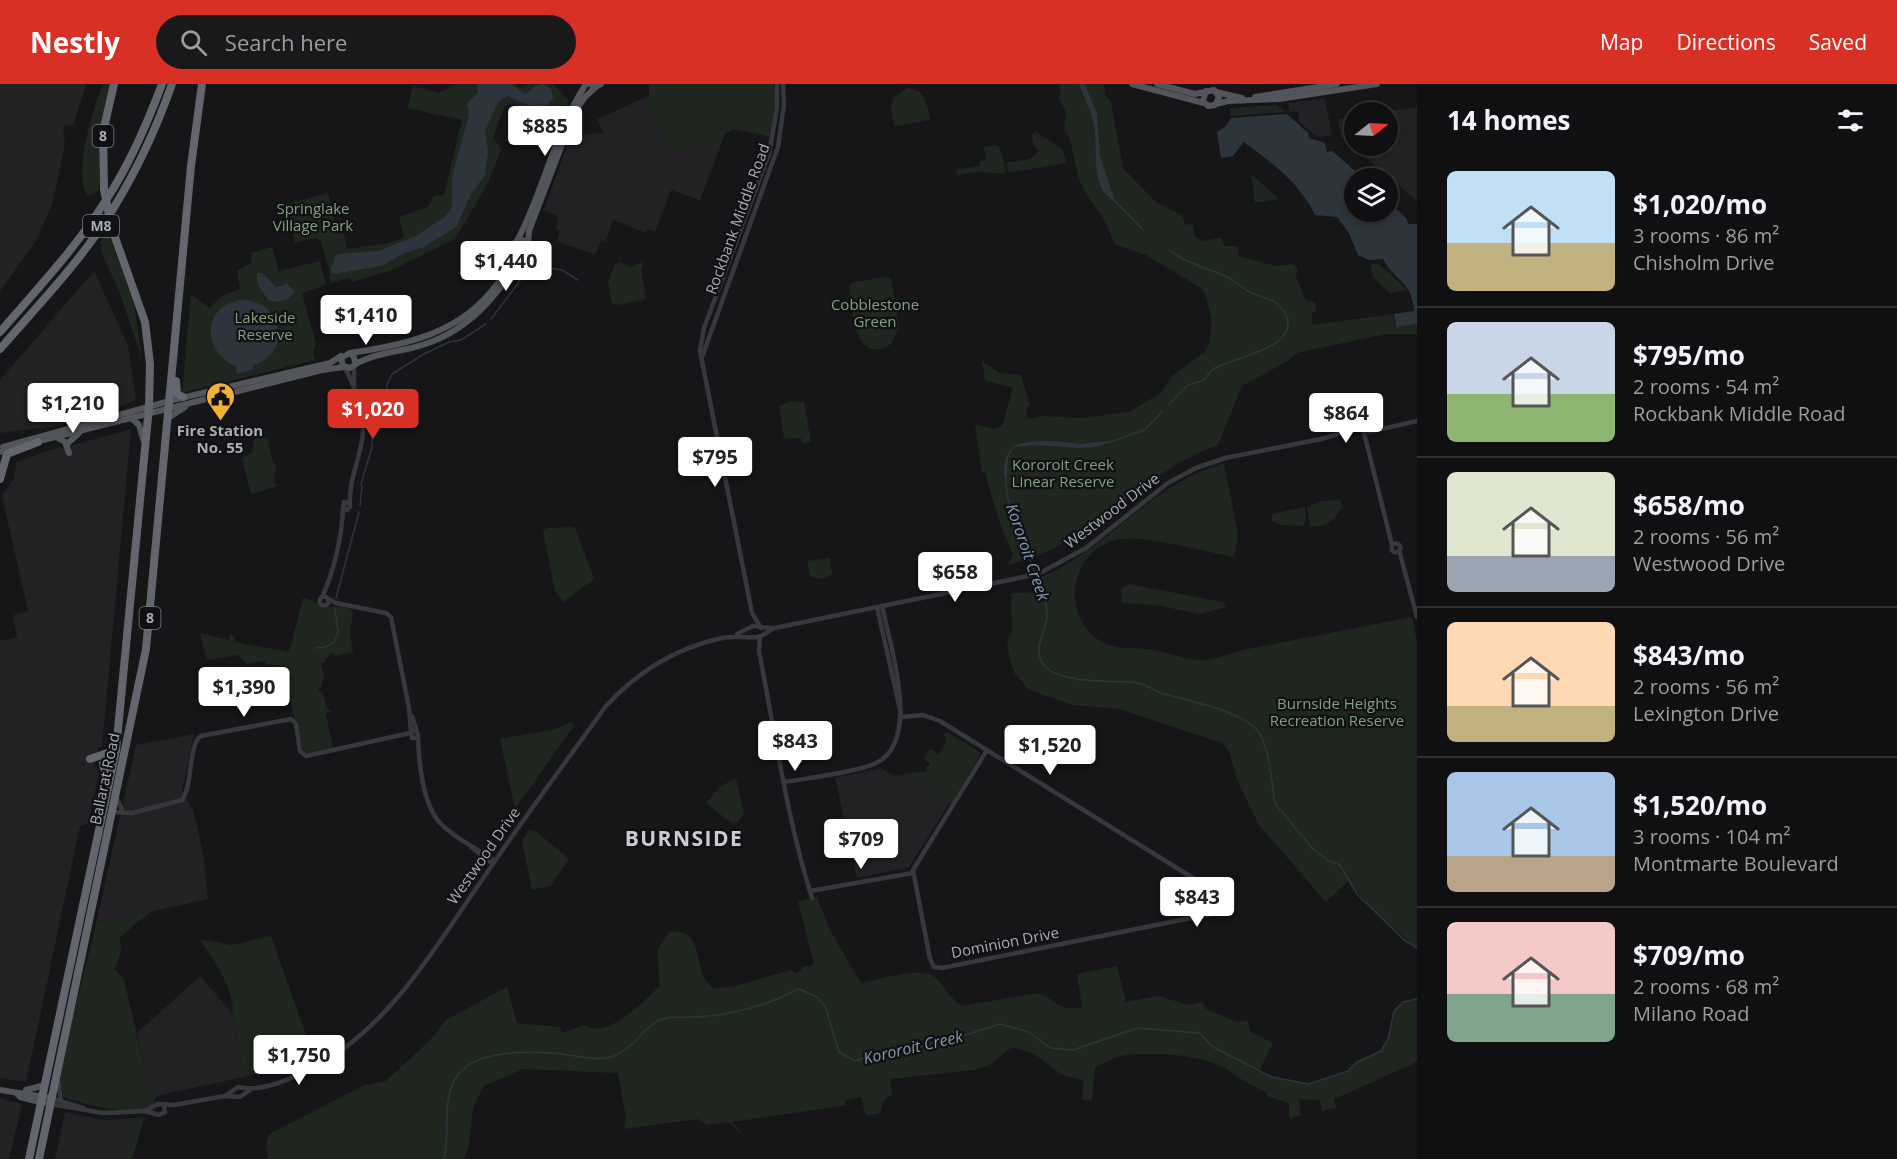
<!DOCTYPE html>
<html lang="en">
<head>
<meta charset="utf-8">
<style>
  :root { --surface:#101012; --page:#19191b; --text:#f1f3f6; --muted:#9c9d9f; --line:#303032; --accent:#d93025 }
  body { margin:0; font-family:"Open Sans",sans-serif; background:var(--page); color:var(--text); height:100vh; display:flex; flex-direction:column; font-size:22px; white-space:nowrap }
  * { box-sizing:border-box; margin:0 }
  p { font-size:20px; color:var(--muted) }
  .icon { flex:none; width:33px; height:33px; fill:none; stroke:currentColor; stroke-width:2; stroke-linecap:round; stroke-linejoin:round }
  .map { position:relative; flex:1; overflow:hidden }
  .sheet { display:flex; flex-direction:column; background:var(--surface); width:480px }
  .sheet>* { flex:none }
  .needle { width:39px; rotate:72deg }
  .tools { position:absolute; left:1344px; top:18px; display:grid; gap:12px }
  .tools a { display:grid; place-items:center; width:54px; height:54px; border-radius:50%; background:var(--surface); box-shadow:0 3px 9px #0003,0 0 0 2px var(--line); font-size:30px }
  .price { position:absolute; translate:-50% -51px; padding:0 14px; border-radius:6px; background:#fff; color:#222; font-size:20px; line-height:39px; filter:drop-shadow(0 2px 3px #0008) }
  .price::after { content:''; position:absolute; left:50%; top:36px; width:18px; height:14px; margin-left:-9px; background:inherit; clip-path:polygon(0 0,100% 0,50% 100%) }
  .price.active { background:var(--accent); color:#fff }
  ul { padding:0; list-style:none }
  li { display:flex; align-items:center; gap:18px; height:150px; padding:0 30px }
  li+li { border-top:2px solid var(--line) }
  li span { display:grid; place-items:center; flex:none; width:168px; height:120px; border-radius:9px; color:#555 }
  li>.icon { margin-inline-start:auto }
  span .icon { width:72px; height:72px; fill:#fffc; stroke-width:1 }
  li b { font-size:26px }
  h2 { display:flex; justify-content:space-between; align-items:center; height:72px; padding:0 30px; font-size:26px }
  header { display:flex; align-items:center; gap:36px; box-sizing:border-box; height:84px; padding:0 30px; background:var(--accent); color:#fff }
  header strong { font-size:28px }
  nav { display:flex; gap:33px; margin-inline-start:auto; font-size:21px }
  .search { width:420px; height:54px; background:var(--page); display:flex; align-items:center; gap:15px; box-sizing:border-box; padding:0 21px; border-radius:33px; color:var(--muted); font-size:22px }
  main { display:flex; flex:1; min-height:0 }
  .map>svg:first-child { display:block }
</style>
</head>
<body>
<header>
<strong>Nestly</strong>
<div class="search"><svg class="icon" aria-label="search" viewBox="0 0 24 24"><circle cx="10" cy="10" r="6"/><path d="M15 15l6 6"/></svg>Search here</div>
<nav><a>Map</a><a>Directions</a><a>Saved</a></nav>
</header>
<main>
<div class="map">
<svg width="1417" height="1075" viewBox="0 0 1417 1075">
  <rect width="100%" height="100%" fill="#161618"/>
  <!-- built -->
  <g fill="#222225">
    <path d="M0,0H86L74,40L63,42L65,60L52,121L36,157L0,207Z"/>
    <path d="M644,14L668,66L711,61L719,66L700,116L671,106L655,148L647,145L646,149L613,136L605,158L601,156L595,171L557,157L560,147L556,145L558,132L544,126L571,51L603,49L597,35Z"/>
    <path d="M1325,14L1332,51L1318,53L1300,39L1298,27L1289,28L1288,19Z"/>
    <path d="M1417,23V117L1341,53L1338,35L1354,33V62H1388V28H1382Z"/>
    <path d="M94,187L128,261L136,316L101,330L59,342L0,349V296Z"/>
    <path d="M131,345L102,663H98L95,682L99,688L88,740L80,742L26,998L0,994V557L17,553L13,534L15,530L28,527L2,412L14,394L16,378L61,362L62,364Z"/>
    <path d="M194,650L182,707L193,726L204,773L208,815L96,840L136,661Z"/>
    <path d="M881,684L894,692L906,690L950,718L909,783L857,794L835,694Z"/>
    <path d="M200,892L232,929L244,993L151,1013L137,949Z"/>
    <path d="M0,1014L22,1020L9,1075H0Z"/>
    <path d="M65,1028L104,1036L135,1034L123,1075H55Z"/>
  </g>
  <!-- green -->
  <g fill="#1e261f">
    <path d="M103,0H110L99,48V106L89,112C71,95 94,21 103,0Z"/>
    <path d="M456,0H515L520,4L528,0H553L569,17L561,34L553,30C537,37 521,15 505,22L493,53L501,65L488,99L455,155L392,186L353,198L350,194L330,199L329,185L320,156L315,154L295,159L286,120L328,109L337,146L343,145L347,165L390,159L404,153L399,133L428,123L434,112L444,111L462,36L407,24L413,2L439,9Z"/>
    <path d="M649,0H774L775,24L771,53L733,45L725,50L719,66L711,61L668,66L644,14L649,11Z"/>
    <path d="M1059,0H1104L1105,11L1111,18L1123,84L1156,118L1182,131L1185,140L1193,141L1194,151L1202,157L1221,154L1225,162H1237L1239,172L1276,182L1292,180L1298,184L1296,193L1306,216L1315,218L1316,228L1312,229V241L1393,230L1395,243L1417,240V250H1385L1297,269L1286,278L1242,302L1218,361C1140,388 1089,464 1007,481L1013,471L999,437L985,389H982L975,340L995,345L1002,342L1013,304L985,296L982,277L1000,289L1021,291L1030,322L1026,324L1028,335L1042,332L1081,334L1129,328L1161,309L1172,292L1205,268L1209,260L1212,237L1206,212L1201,204L1146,171L1114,160L1106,138L1085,108L1078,93L1070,55L1064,47L1066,28L1058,13L1061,11Z"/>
    <path d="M907,4C926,5 927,21 930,36L894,42L891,23L893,14Z"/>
    <path d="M1277,21L1285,28L1230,32L1231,24Z"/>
    <path d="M1035,47L1062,65L1067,79L1009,89L1006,79L1030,75L1039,67L1034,63L1032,51Z"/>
    <path d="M996,61L1000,64L1006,86L1005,90L978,88L958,91L955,86L980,82V77L986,76L984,63Z"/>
    <path d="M1251,90L1279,115L1255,119Z"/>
    <path d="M109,150L134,220L142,275L121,212L101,167L100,157Z"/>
    <path d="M272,163L279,187L320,177L326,201L302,209L316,260L313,267L315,276L182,309L191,210L209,224L222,212L240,205L237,187L252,178L251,169Z"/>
    <path d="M619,178L631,183L641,178L643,181L641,187L646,213L643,216L618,221L612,219L608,197L615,180Z"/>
    <path d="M1371,180H1379L1407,206L1390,209L1373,193Z"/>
    <path d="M887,193L891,195L899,244L891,260C854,284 852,224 849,202L853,198Z"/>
    <path d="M789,317L804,318L811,358L802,359L801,354L784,355L779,323Z"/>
    <path d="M263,352L268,355L272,376L276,383L273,399L276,400L275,403L251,410L242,374L252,368L254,355Z"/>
    <path d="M1224,379L1238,451L1234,473C1208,468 1143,451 1120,455C1073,463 1059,525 1096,554C1114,568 1133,562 1153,566C1170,569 1185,576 1203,576C1217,575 1229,570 1243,566L1412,533L1417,559V864L1378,831L1348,797L1326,818L1259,741L1237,696L1230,669L1222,659L1119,625L1073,621L1029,606L1015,590L1010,575L1007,557L1012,547L1011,509L1041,508L1037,495C1106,467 1151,399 1224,379Z"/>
    <path d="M1340,416L1343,423C1334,435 1326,445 1310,442L1307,423L1323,417Z"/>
    <path d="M1305,423V438L1303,442L1282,441L1271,437L1272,430Z"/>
    <path d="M571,443L575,444L594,495L563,518L555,507L543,447L547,444Z"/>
    <path d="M830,474L832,490L823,495L810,493L807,477Z"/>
    <path d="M1129,500L1223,518L1226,523L1200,530L1155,521L1122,519L1121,505Z"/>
    <path d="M303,514C310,514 314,518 321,521C331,525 344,519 353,528L350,549L353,568L335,572L330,569L329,573L325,575V579L321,580L324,592L321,603L317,605L323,610L327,625L332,627L326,630L333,664L308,669L303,666C299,648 284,607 292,594L288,592L285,582L266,580L265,577L247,580L238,571L207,576L200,549L229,556L230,550L235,552V558L289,568Z"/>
    <path d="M571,638L574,642L515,725L500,655L556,645Z"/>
    <path d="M947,648L981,669L952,719L906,690L927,687L926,681L929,683L930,679L924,675L930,665L939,670L946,658L944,649Z"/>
    <path d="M736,694L744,730L734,741L706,719L721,702Z"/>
    <path d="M529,746L537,748L569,775L550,802L532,806L522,757Z"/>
    <path d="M1188,796L1201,806L1205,824L1175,832L1171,820Z"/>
    <path d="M817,813L830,846L861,899C878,896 922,881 936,894C945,903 950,914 962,922L1039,909C1058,917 1058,928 1082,923L1077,890L1117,882L1126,918L1159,912L1188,921L1203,918L1206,925L1237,938L1247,936L1251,948L1273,959L1259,987L1272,993L1309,1000L1348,987L1357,978L1381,967L1388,955L1394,927L1403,918L1417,915V975L1411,981L1334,1015L1336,1024L1322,1027L1320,1016L1299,1015L1301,1031L1289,1035V1019L1267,1012V1008C1251,1003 1240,994 1226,985C1200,970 1150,967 1121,972C1112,974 1103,980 1095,983L1092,1017L1082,1015L1084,996L1064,992L1034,970L1012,963L988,982L974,986L890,995L892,1010L885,1015L880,1029L868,1032L865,1029L861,1013L845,1016V1022H842L732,1038L744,1052L728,1038L707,1041L698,1035L624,1045L626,1034L618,989L523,985L484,1002L473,1023L469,1061L464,1075H268L266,1062L269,1050L365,1001L386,997L430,956L446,936L507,903L517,939L560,943L562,949L584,941C606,957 645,917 660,901L657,866L669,848C709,843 689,889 714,904L732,903L791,886L796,889L802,887V883L814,881L798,817Z"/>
    <path d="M152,827L120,853L121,867L115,885L124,896L151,1012H156L155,1018C141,1037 82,1019 63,1013L59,989L96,840Z"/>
    <path d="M271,852L312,968L279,983L244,993L232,929C237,909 211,872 200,855L231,861Z"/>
    <path d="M145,1033L132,1075H123L135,1034Z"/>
  </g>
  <!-- water -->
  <g fill="#2c353c">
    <path d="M477,0H510L526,10L535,2L544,0L551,5L553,14C542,33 521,17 507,12L498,18L485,46L488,69L485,91L471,110L456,143L424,163L405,169L381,182L333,190L331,184L337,170L379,167L416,152L446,132L452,123V92L469,31L467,19L478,9Z"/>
    <path d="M1079,0H1085L1097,30L1100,72L1115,117C1088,104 1099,63 1094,41C1091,27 1084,13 1079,0Z"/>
    <path d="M1287,30L1308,49L1309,54L1325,59L1327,68L1332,67L1361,92L1362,94H1354V128H1388V117L1407,135L1408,140H1417V240L1396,243L1394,230L1414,227C1412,196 1395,198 1383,175L1369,176L1358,171L1349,149L1337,133L1315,131C1299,98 1273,80 1244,58L1233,72L1221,74L1217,48L1226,42L1231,34Z"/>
    <path d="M257,189H262L276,203L287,200L295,207C287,218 280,219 268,216L257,199Z"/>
    <path d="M242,216C283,216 293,269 253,281V285L237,290L236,283C201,267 202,221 242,216Z"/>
    <path d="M1052,357L1080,360L1112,357C1082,373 1045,355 1013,364L1008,374L1007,393H1004C1003,356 1022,358 1052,357Z"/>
  </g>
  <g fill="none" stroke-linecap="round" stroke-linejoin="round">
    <!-- stream -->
    <g stroke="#2c353c" stroke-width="1.5">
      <path d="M1113,115L1143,146"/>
      <path d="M491,235L529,185L543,183L562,186L578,196"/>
      <path d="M1169,320C1176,314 1181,306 1189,301C1193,298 1197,299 1202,297C1207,294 1209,287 1215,284C1232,274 1297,264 1287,234C1281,214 1264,216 1248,207C1241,203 1236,198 1229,194C1210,184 1189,181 1171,167"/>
      <path d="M1110,358L1144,346L1162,328"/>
      <path d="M1006,394C1005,427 1024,458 1035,489"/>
      <path d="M361,400L372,363L373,334L387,316V301L392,290L424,270L449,258L461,256L486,240"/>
      <path d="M360,422L362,402"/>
      <path d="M1037,493C1041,506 1048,519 1047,533C1046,547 1034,562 1041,577C1052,600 1110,597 1131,598C1144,598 1153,607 1165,610C1190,618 1246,627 1260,650C1268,662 1273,700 1274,716L1278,723L1313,765L1327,776L1340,781L1357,810L1403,855L1417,864"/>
      <path d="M336,514L359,428"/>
      <path d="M316,564L326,563L334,558L338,548L335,525"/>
      <path d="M444,1075C451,1048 440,1015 458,991C477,966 525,967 553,969C571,970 590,977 607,974C631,970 643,943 658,937C670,931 681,934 694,933C729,932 768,921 799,905L817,913L825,922L839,968L855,977L883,967L933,961L1000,940L1029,948L1050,964L1073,966L1137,944L1199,949L1213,963L1272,993L1309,1000L1348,987L1357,978L1381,967L1388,955L1394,927L1403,918L1417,915"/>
    </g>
    <!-- minor -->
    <g stroke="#37383d" stroke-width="4.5">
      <path d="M702,273L778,63L784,20L783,0"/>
      <path d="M354,281V302"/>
      <path d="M345,284C356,305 366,333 362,357C358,379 348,401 350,423L347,426L343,424L344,418L350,420"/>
      <path d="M1363,342H1380"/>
      <path d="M1369,348L1417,337"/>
      <path d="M1364,349L1392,461"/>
      <circle cx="1396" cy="464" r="4.5"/>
      <path d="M1399,466L1417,533"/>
      <circle cx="324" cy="517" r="4.5"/>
      <path d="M322,513C334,488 342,452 343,424"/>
      <path d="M328,515L336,519L386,529L391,533L409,624L411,648"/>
      <path d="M877,523L901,630"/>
      <path d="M760,543L775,544L1038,490L1086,464L1168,399L1196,384L1225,374L1321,355L1362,343"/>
      <path d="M761,544L752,529L700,267L704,244L769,70L777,24V0"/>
      <path d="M737,550L753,542H759"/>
      <path d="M760,552L759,567C775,649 787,735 812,814"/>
      <path d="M412,632L418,651L416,654H412L411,648L416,647"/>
      <path d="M902,633L923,631L940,637L1201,799L1206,806L1211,830L942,884L934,883L930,875L913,786L987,666"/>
      <path d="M418,653C419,679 422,719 440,739C455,755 477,764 495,777"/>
      <path d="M785,698C808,694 858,688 876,679C922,658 890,560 882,522"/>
      <path d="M116,713L122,726"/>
      <path d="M112,728L132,729L182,716C193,702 188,660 201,652L291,635L296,640L300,667L306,672L410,649"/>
      <path d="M471,763L493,780"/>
      <path d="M810,807L913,789"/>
      <path d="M58,996L61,1017"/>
      <path d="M225,1012L238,1003C273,1012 338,972 364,948C412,905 447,846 484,793C523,735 565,679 606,622C638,587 676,564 722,554C731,552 756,554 759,553C764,551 770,546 775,544"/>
      <path d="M51,1014L83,1024"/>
      <path d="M50,1020L103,1029L145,1027L159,1031L165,1028L164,1021"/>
      <path d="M145,1027L158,1020L174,1021L225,1012L240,1013L250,1006"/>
    </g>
    <!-- major -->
    <g stroke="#53555c" stroke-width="6">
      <path d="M590,0L597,2L601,0"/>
      <path d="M1132,0L1204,19"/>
      <path d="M1157,0L1195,10L1214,6L1219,13L1215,21L1208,22L1203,17L1206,7"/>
      <path d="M1216,8L1242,14"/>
      <path d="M1255,13L1337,0"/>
      <path d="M1216,20L1228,17L1279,15L1377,0"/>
      <circle cx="521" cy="164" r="8"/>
      <path d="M517,157C544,106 554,49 586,0"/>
      <path d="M528,161L529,147L574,29L585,13L597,2"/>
      <path d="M350,269C406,261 462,249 497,200C505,189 512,180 514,167"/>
      <path d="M355,279L354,273L350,269L341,274L343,282L350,284C368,270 393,269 415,263C467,250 495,214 524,171"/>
      <path d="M130,333L139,341L144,358"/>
      <path d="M168,334L185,323"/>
      <path d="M56,353L65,358L69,369"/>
      <path d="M35,358L322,286L344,283"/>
      <path d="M68,359L79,349"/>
      <path d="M3,363L173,316L330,279L341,272"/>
      <path d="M0,368L14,364"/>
      <path d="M0,1006L51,1014"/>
      <path d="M26,1006L45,1001"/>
      <path d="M16,1009L20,1013L44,1019"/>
    </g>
    <!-- highway -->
    <g stroke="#63666e" stroke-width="8">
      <path d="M104,105L103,48L114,0"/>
      <path d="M0,248C37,205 76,164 106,116C130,80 147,40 162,0"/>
      <path d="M0,265C39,220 82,176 113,125C137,86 157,43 172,0"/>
      <path d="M176,297L177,310L183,313"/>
      <path d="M0,395L7,370L38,358"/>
      <path d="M90,675L116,666"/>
      <path d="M103,680L108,699"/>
      <path d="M29,1075L116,666L149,323L150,280L145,238L111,142"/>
      <path d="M39,1075L146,565L191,82L202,0"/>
    </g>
    <!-- highway-bridge -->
    <path stroke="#63666e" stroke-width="8" d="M104,105L111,142"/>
  </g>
  <!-- icons -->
  <defs>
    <symbol id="civic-pin" viewBox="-11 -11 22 30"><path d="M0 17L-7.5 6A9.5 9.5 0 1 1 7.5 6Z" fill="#f2b134" stroke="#111113"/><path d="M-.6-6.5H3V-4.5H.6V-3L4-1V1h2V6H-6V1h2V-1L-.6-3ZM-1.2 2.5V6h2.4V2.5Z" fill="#111"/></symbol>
  </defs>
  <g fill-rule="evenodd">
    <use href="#civic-pin" x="204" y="296" width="33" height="45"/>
  </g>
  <g text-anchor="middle" stroke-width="4.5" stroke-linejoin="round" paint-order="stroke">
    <!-- shield labels -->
    <g fill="#111113" stroke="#7b7e86" stroke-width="1.5">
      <rect x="92.5" y="41" width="21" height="22" rx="4.5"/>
      <rect x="83" y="131" width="36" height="22" rx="4.5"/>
      <rect x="139.5" y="523" width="21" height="22" rx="4.5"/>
    </g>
    <g font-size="14" font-weight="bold" fill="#a8adb8">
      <text x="103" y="57">8</text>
      <text x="101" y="147">M8</text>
      <text x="150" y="539">8</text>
    </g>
    <!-- park labels -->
    <g font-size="15" fill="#7fa381" stroke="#111113">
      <text x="313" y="130">Springlake<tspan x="313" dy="17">Village Park</tspan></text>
      <text x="875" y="226">Cobblestone<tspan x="875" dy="17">Green</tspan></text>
      <text x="265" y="239">Lakeside<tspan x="265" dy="17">Reserve</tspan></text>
      <text x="1063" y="386">Kororoit Creek<tspan x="1063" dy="17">Linear Reserve</tspan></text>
      <text x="1337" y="625">Burnside Heights<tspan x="1337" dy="17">Recreation Reserve</tspan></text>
    </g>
    <!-- street labels -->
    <g font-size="15" fill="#a8adb8" stroke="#111113">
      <text transform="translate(738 135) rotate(-70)" y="5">Rockbank Middle Road</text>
      <text transform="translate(1112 427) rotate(-37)" y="5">Westwood Drive</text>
      <text transform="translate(105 695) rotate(-78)" y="5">Ballarat Road</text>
      <text transform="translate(484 772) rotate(-55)" y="5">Westwood Drive</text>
      <text transform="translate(1005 859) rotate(-11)" y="5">Dominion Drive</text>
    </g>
    <!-- poi labels -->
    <g font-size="15" font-weight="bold" fill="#a8adb8" stroke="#111113">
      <text x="220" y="352">Fire Station<tspan x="220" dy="17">No. 55</tspan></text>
    </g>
    <!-- water labels -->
    <g font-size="16" font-style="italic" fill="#7f9bb3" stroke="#111113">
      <text transform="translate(1028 468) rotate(71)" y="6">Kororoit Creek</text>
      <text transform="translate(913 963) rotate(-13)" y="6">Kororoit Creek</text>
    </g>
    <!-- district labels -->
    <g font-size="21" font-weight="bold" letter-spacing="1.5" fill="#c9ccd4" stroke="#111113">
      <text x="684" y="762">BURNSIDE</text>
    </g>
  </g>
</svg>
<div class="tools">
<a><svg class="needle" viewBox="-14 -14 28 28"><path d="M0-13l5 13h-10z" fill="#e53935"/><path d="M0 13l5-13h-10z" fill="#9c9d9f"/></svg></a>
<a><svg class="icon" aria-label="layers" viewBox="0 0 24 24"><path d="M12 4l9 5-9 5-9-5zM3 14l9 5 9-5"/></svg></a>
</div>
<b class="price" style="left:545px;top:73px">$885</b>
<b class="price" style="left:506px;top:208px">$1,440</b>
<b class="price" style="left:366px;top:262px">$1,410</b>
<b class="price" style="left:73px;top:350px">$1,210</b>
<b class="price active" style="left:373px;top:356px">$1,020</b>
<b class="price" style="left:1346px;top:360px">$864</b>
<b class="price" style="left:715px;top:404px">$795</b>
<b class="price" style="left:955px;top:519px">$658</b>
<b class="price" style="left:244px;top:634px">$1,390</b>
<b class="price" style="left:795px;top:688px">$843</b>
<b class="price" style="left:1050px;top:692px">$1,520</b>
<b class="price" style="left:861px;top:786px">$709</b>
<b class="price" style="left:1197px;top:844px">$843</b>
<b class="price" style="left:299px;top:1002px">$1,750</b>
</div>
<section class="sheet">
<h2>14 homes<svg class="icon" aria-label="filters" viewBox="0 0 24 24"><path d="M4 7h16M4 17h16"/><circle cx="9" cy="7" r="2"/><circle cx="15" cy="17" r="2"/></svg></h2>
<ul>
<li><span style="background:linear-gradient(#bfe0f5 60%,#c2b280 0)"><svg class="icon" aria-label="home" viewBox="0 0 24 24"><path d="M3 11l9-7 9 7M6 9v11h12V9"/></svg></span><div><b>$1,020/mo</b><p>3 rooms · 86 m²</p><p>Chisholm Drive</p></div></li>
<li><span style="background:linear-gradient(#c9d6e8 60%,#8fb573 0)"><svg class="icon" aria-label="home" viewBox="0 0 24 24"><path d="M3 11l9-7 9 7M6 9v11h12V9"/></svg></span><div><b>$795/mo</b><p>2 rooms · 54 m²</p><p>Rockbank Middle Road</p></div></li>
<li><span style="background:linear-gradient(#dfe7d0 70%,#9aa5b1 0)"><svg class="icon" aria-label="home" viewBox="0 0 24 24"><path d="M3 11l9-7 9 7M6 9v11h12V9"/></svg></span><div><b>$658/mo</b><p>2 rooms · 56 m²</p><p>Westwood Drive</p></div></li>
<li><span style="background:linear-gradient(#ffd9b3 70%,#c2b280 0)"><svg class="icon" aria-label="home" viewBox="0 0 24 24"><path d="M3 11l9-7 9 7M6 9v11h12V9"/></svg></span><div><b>$843/mo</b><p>2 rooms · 56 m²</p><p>Lexington Drive</p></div></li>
<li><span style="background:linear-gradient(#a9c7e8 70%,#b9a48a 0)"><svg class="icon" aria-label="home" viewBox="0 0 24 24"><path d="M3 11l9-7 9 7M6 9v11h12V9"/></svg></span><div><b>$1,520/mo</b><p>3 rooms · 104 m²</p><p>Montmarte Boulevard</p></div></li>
<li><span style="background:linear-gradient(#f6c9c9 60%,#7fa58c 0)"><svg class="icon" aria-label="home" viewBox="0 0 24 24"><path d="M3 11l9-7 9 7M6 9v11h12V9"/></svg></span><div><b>$709/mo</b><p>2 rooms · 68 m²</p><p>Milano Road</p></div></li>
</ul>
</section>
</main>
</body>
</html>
